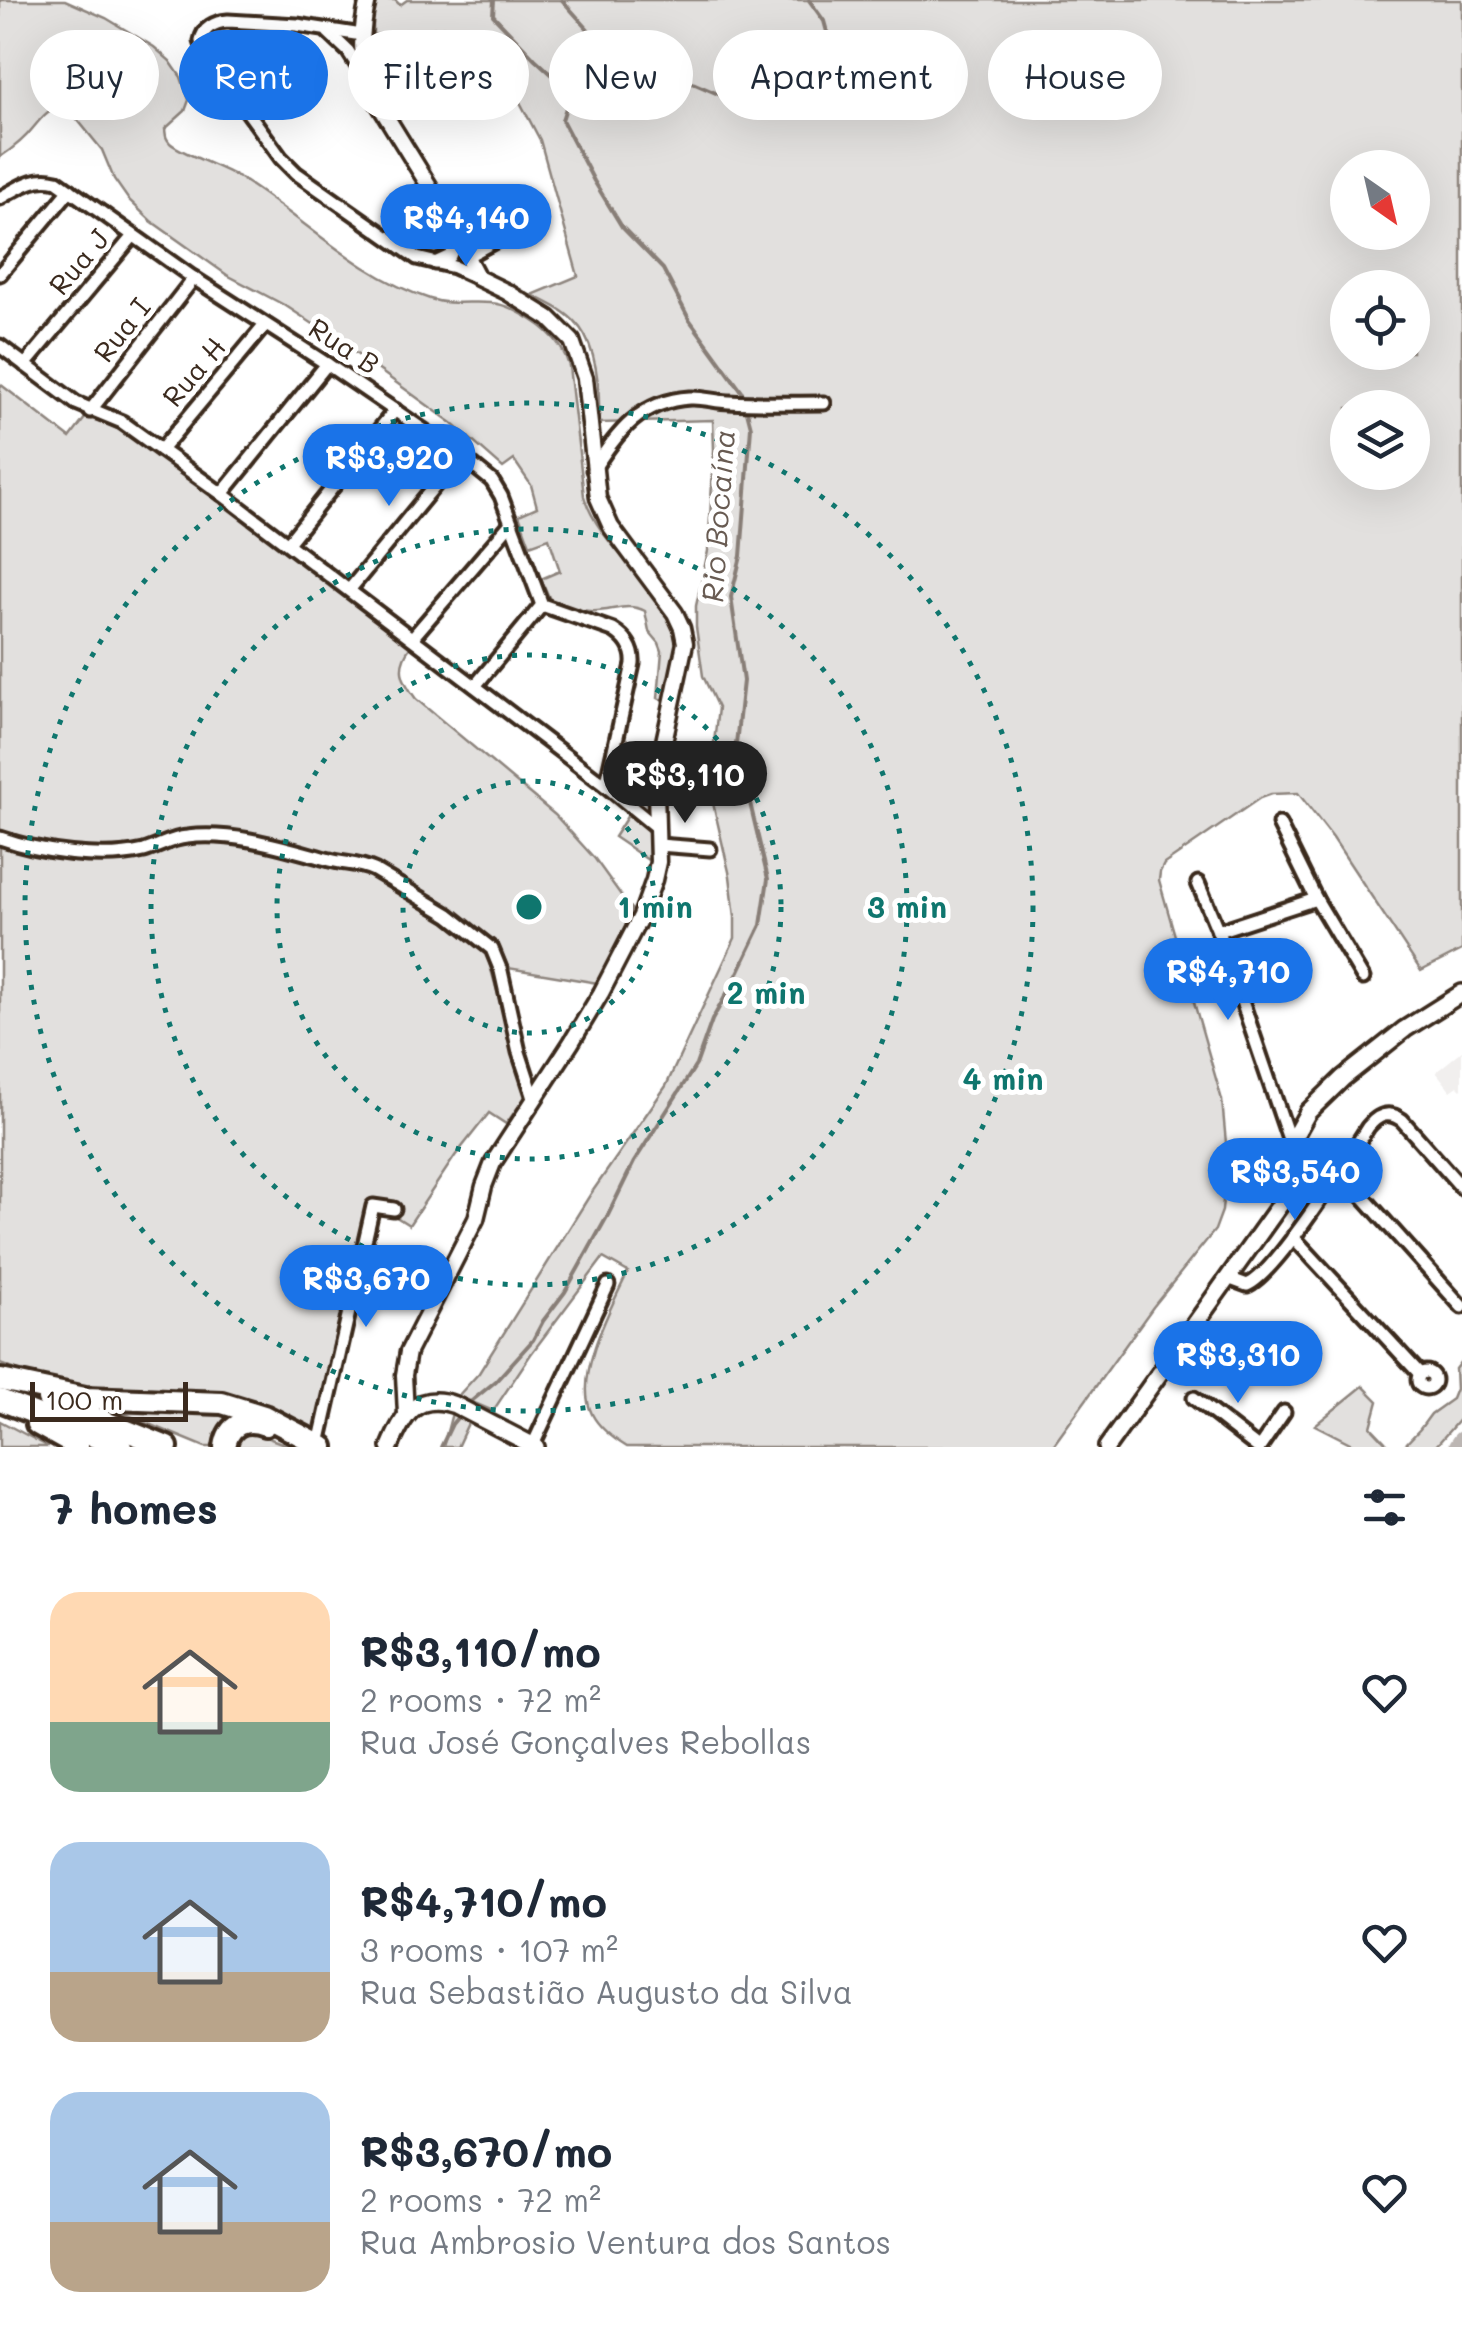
<!DOCTYPE html>
<html lang="en">
<head>
<meta charset="utf-8">
<style>
  :root { --surface:#fff; --page:#f2f2f3; --text:#1f2937; --muted:#747a83; --accent:#1a73e8 }
  body { margin:0; font-family:Mali,sans-serif; background:var(--page); color:var(--text); height:100vh; display:flex; flex-direction:column; font-size:38px; white-space:nowrap }
  * { box-sizing:border-box; margin:0 }
  p { font-size:32px; color:var(--muted) }
  .icon { flex:none; width:55px; height:55px; fill:none; stroke:currentColor; stroke-width:2; stroke-linecap:round; stroke-linejoin:round }
  .map { position:relative; height:1447px; overflow:hidden }
  .side { display:flex; flex-direction:column; background:var(--surface); flex:1 }
  .side>* { flex:none }
  .guide { position:absolute; left:30px; top:30px; width:1402px; height:90px; display:flex; gap:20px }
  .needle { width:65px; rotate:146deg }
  .fabs { position:absolute; left:1330px; top:150px; display:grid; gap:20px }
  .fabs a { display:grid; place-items:center; width:100px; height:100px; border-radius:50%; background:var(--surface); box-shadow:0 10px 40px #0002; font-size:50px }
  .scale { position:absolute; left:30px; bottom:25px; width:158px; box-sizing:border-box; padding-left:10px; border:5px solid #3b2a1e; border-top:0; font-size:28px; line-height:35px; white-space:nowrap; color:#3b2a1e; -webkit-text-stroke:8px #fff; paint-order:stroke }
  .price { position:absolute; translate:-50% -85px; padding:0 22px; border-radius:35px; background:var(--accent); color:#fff; font-size:32px; line-height:65px; filter:drop-shadow(0 2px 5px #0008) }
  .price::after { content:''; position:absolute; left:50%; top:60px; width:30px; height:22px; margin-left:-15px; background:inherit; clip-path:polygon(0 0,100% 0,50% 100%) }
  .price.active { background:#222; color:#fff }
  ul { padding:0; list-style:none }
  li { display:flex; align-items:center; gap:30px; height:250px; padding:0 50px }
  li span { display:grid; place-items:center; flex:none; width:280px; height:200px; border-radius:30px; color:#555 }
  li>.icon { margin-inline-start:auto }
  span .icon { width:120px; height:120px; fill:#fffc; stroke-width:1 }
  li b { font-size:42px }
  h2 { display:flex; justify-content:space-between; align-items:center; height:120px; padding:0 50px; font-size:42px }
  .tag { padding:0 35px; border-radius:45px; background:var(--surface); box-shadow:0 10px 40px #0002; font-size:35px; line-height:90px }
  .tag.active { background:var(--accent); color:#fff }
  .map>svg:first-child { display:block }
</style>
</head>
<body>
<div class="map">
<svg width="1462" height="1447" viewBox="0 0 1462 1447">
  <rect width="100%" height="100%" fill="#fff"/>
  <filter id="ink" filterUnits="userSpaceOnUse"><feTurbulence type="fractalNoise" baseFrequency=".01" numOctaves="2"/><feDisplacementMap in="SourceGraphic" scale="20" xChannelSelector="R" yChannelSelector="G"/><feConvolveMatrix kernelMatrix="1 2 1 2 8 2 1 2 1" color-interpolation-filters="sRGB"/></filter>
  <g filter="url(#ink)">
    <!-- built -->
    <path fill="#f1efee" d="M1462,1051V1090L1458,1086L1451,1091L1436,1072Z"/>
    <!-- green -->
    <g fill="#e2e0de" stroke="#8e857e" stroke-width="2.5" fill-rule="evenodd">
      <path d="M0,0H65L106,18L154,47L170,61L181,77L189,100L185,111L165,129C166,136 165,137 170,143C181,153 221,167 238,177C303,217 356,275 430,299C457,308 487,296 512,309C538,322 561,337 569,366L584,496C600,550 668,589 676,642C678,661 672,679 668,696L662,700L658,698L662,651L659,643L649,631L645,611C626,601 610,613 590,611C576,611 564,607 551,602L541,579L560,571L549,538L530,545L519,515L537,507L531,485L514,460L503,468L452,423L333,337L286,306L227,275L151,221L128,199L114,179L102,150L68,108C50,105 44,115 33,128C24,140 12,149 0,157Z"/>
      <path d="M377,0H395L400,5L407,0H1462V950L1421,971L1333,838L1298,793L1271,794L1260,798L1164,864L1160,872L1159,880L1222,1100L1227,1154L1222,1211L1215,1230L1153,1307L1052,1447H627C614,1439 599,1428 592,1414C573,1377 611,1307 628,1272L603,1258L531,1354L493,1411L458,1396L479,1373L590,1195L666,1086L735,938V917L730,876L709,786L718,708L703,676L696,627V606L708,551L714,450L713,420L599,423C600,391 598,344 574,321C562,309 546,302 532,295L578,276L540,140L493,51L443,27L373,35V17ZM1348,168H1412V232H1348ZM1348,288H1412V352H1348ZM1348,408H1412V472H1348Z"/>
      <path d="M0,384L70,438L85,418C115,422 142,444 166,461C251,518 330,584 411,646C395,667 402,680 416,699L555,815L595,859L631,909L625,927L598,983L508,968L503,955L495,946L396,877L363,871L404,894L446,921L487,955L526,1096L506,1124L489,1113L455,1156L409,1225L390,1213L381,1212L363,1226L353,1262L334,1341L316,1436L268,1411L95,1391L54,1384L0,1364Z"/>
      <path d="M623,738L654,749L649,813L616,783Z"/>
      <path d="M630,812L651,830L653,852L648,860L614,837Z"/>
      <path d="M1462,1360V1416L1435,1447H1403L1420,1429L1431,1414L1452,1399L1456,1389L1455,1369Z"/>
      <path d="M1363,1386L1378,1401L1371,1427L1390,1447H1358L1315,1425Z"/>
      <path d="M138,1408L241,1412L219,1447H205L113,1409Z"/>
      <path d="M452,1413L469,1421L457,1447H443Z"/>
      <path d="M0,1421L49,1447H0Z"/>
      <path d="M250,1431L292,1447H232L242,1432Z"/>
    </g>
    <g fill="none" stroke-linecap="round" stroke-linejoin="round">
      <!-- stream -->
      <g stroke="#887e77" stroke-width="4">
        <path d="M562,0L587,28L607,57L652,73L695,84L746,106L792,93L835,61L824,21L809,0"/>
        <path d="M468,1404L496,1381L533,1340L543,1321L565,1292L608,1215L634,1162L696,1065L712,1020L736,977L761,925L768,879L736,744L743,681L731,597L741,556L751,427L742,392L689,319L663,269L622,227L594,181L562,120L571,92L535,59L493,15L494,0"/>
        <path d="M441,1447L452,1424L462,1412"/>
      </g>
      <!-- river -->
      <path stroke="#bcb6b3" stroke-width="20" d="M1458,1447L1462,1441"/>
      <defs>
        <g id="minor">
          <path d="M328,32L348,51L364,76"/>
          <path d="M362,35L297,25L228,21C215,22 203,28 201,41L205,53L281,158L296,173L417,258L454,267L478,278"/>
          <path d="M0,198C19,188 34,175 57,181L192,277L327,364L460,455L492,481L501,496L542,605L613,630C626,638 634,649 633,664L606,786"/>
          <path d="M466,257L534,220"/>
          <path d="M435,263L450,256L457,239"/>
          <path d="M0,274L70,190"/>
          <path d="M0,346L76,403L122,422L222,494L606,786L657,828"/>
          <path d="M25,365L133,236"/>
          <path d="M90,411L194,278"/>
          <path d="M161,450L265,325"/>
          <path d="M593,470C618,432 640,401 690,398C703,397 716,402 729,402C760,404 792,403 824,403"/>
          <path d="M222,494L327,364"/>
          <path d="M288,543L395,410"/>
          <path d="M350,589L460,455"/>
          <path d="M413,637L511,523"/>
          <path d="M475,686L542,605"/>
          <path d="M1279,824L1316,899L1363,978"/>
          <path d="M0,838C40,852 102,861 144,851C158,847 172,838 187,837C234,831 285,848 330,860C345,864 359,863 374,870L449,915L492,949L501,971L519,1052L534,1098"/>
          <path d="M659,845L710,849"/>
          <path d="M1198,883L1218,931L1292,1148"/>
          <path d="M1218,931L1316,899"/>
          <path d="M1340,1171L1462,1307"/>
          <path d="M1293,1237L1420,1374"/>
          <path d="M1228,1278L1247,1285C1275,1275 1348,1158 1368,1127C1378,1115 1388,1110 1402,1120L1462,1188"/>
          <circle cx="1426" cy="1380" r="8"/>
          <path d="M1194,1398L1257,1447"/>
          <path d="M319,1444L373,1206L394,1209"/>
          <path d="M533,1445L608,1285"/>
          <path d="M1260,1447L1284,1412"/>
        </g>
        <path id="tertiary" d="M368,0C360,33 359,64 373,95L431,189L478,278L507,292L549,318L572,341L585,378L598,498L611,527L675,613L682,628L685,643L658,770L656,791L658,862L654,880L641,916L601,993L571,1043L493,1163L484,1186L476,1219L408,1352L404,1375L406,1414"/>
        <g id="secondary">
          <path d="M390,1447C403,1416 416,1391 455,1405L536,1447"/>
          <path d="M1107,1447L1282,1202L1290,1178L1294,1137L1308,1112L1343,1078L1405,1029L1462,993"/>
        </g>
        <g id="motorway">
          <path d="M1,1380L85,1398L222,1403L264,1416L323,1447"/>
          <path d="M48,1399L167,1447"/>
          <path d="M0,1400L121,1447"/>
          <path d="M37,1424L78,1447"/>
          <path d="M225,1447C228,1425 245,1417 265,1425"/>
        </g>
      </defs>
      <!-- minor casing -->
      <use href="#minor" stroke="#3b2a1e" stroke-width="19"/>
      <!-- tertiary casing -->
      <use href="#tertiary" stroke="#3b2a1e" stroke-width="21"/>
      <!-- secondary casing -->
      <use href="#secondary" stroke="#3b2a1e" stroke-width="22"/>
      <!-- motorway casing -->
      <use href="#motorway" stroke="#3b2a1e" stroke-width="28"/>
      <!-- minor -->
      <use href="#minor" stroke="#fff" stroke-width="11"/>
      <!-- tertiary -->
      <use href="#tertiary" stroke="#fff" stroke-width="14"/>
      <!-- secondary -->
      <use href="#secondary" stroke="#fff" stroke-width="15"/>
      <!-- motorway -->
      <use href="#motorway" stroke="#fff" stroke-width="20"/>
    </g>
  </g>
  <!-- distance rings -->
  <g fill="none" stroke="#0f766e" stroke-width="5" stroke-dasharray="5 10">
    <circle cx="529" cy="907" r="126"/>
    <circle cx="529" cy="907" r="252"/>
    <circle cx="529" cy="907" r="378"/>
    <circle cx="529" cy="907" r="504"/>
  </g>
  <g text-anchor="middle" stroke-width="10" stroke-linejoin="round" paint-order="stroke">
    <!-- street labels -->
    <g font-size="28" fill="#3b2a1e" stroke="#fff">
      <text transform="translate(79 262) rotate(-50)" y="10">Rua J</text>
      <text transform="translate(122 330) rotate(-52)" y="10">Rua I</text>
      <text transform="translate(344 346) rotate(33)" y="10">Rua B</text>
      <text transform="translate(194 372) rotate(-50)" y="10">Rua H</text>
    </g>
    <!-- water labels -->
    <g font-size="30" font-style="italic" fill="#685b52" stroke="#fff">
      <text transform="translate(719 516) rotate(-86)" y="10">Rio Bocaína</text>
    </g>
  </g>
  <circle cx="529" cy="907" r="15" fill="#0f766e" stroke="#fff" stroke-width="5"/>
  <g font-size="30" text-anchor="middle" font-weight="bold" fill="#0f766e" stroke="#fff" stroke-width="10" stroke-linejoin="round" paint-order="stroke">
    <text x="655" y="918">1 min</text>
    <text x="907" y="918">3 min</text>
    <text x="766" y="1004">2 min</text>
    <text x="1003" y="1090">4 min</text>
  </g>
</svg>
<div class="fabs">
<a><svg class="needle" viewBox="-14 -14 28 28"><path d="M0-13l5 13h-10z" fill="#e53935"/><path d="M0 13l5-13h-10z" fill="#747a83"/></svg></a>
<a><svg class="icon" aria-label="locate" viewBox="0 0 24 24"><circle cx="12" cy="12" r="6"/><path d="M12 2v4M12 18v4M2 12h4M18 12h4"/></svg></a>
<a><svg class="icon" aria-label="layers" viewBox="0 0 24 24"><path d="M12 4l9 5-9 5-9-5zM3 14l9 5 9-5"/></svg></a>
</div>
<div class="scale">100 m</div>
<b class="price" style="left:466px;top:269px">R$4,140</b>
<b class="price" style="left:389px;top:509px">R$3,920</b>
<b class="price active" style="left:685px;top:826px">R$3,110</b>
<b class="price" style="left:1228px;top:1023px">R$4,710</b>
<b class="price" style="left:1295px;top:1223px">R$3,540</b>
<b class="price" style="left:366px;top:1330px">R$3,670</b>
<b class="price" style="left:1238px;top:1406px">R$3,310</b>
<div class="guide">
<a class="tag">Buy</a>
<a class="tag active">Rent</a>
<a class="tag">Filters</a>
<a class="tag">New</a>
<a class="tag">Apartment</a>
<a class="tag">House</a>
</div>
</div>
<section class="side">
<h2>7 homes<svg class="icon" aria-label="filters" viewBox="0 0 24 24"><path d="M4 7h16M4 17h16"/><circle cx="9" cy="7" r="2"/><circle cx="15" cy="17" r="2"/></svg></h2>
<ul>
<li><span style="background:linear-gradient(#ffd9b3 65%,#7fa58c 0)"><svg class="icon" aria-label="home" viewBox="0 0 24 24"><path d="M3 11l9-7 9 7M6 9v11h12V9"/></svg></span><div><b>R$3,110/mo</b><p>2 rooms · 72 m²</p><p>Rua José Gonçalves Rebollas</p></div><svg class="icon" aria-label="heart" viewBox="0 0 24 24"><path d="M12 20l-8-8c-3-5 5-10 8-4 3-6 11-1 8 4z"/></svg></li>
<li><span style="background:linear-gradient(#a9c7e8 65%,#b9a48a 0)"><svg class="icon" aria-label="home" viewBox="0 0 24 24"><path d="M3 11l9-7 9 7M6 9v11h12V9"/></svg></span><div><b>R$4,710/mo</b><p>3 rooms · 107 m²</p><p>Rua Sebastião Augusto da Silva</p></div><svg class="icon" aria-label="heart" viewBox="0 0 24 24"><path d="M12 20l-8-8c-3-5 5-10 8-4 3-6 11-1 8 4z"/></svg></li>
<li><span style="background:linear-gradient(#a9c7e8 65%,#b9a48a 0)"><svg class="icon" aria-label="home" viewBox="0 0 24 24"><path d="M3 11l9-7 9 7M6 9v11h12V9"/></svg></span><div><b>R$3,670/mo</b><p>2 rooms · 72 m²</p><p>Rua Ambrosio Ventura dos Santos</p></div><svg class="icon" aria-label="heart" viewBox="0 0 24 24"><path d="M12 20l-8-8c-3-5 5-10 8-4 3-6 11-1 8 4z"/></svg></li>
</ul>
</section>
</body>
</html>
